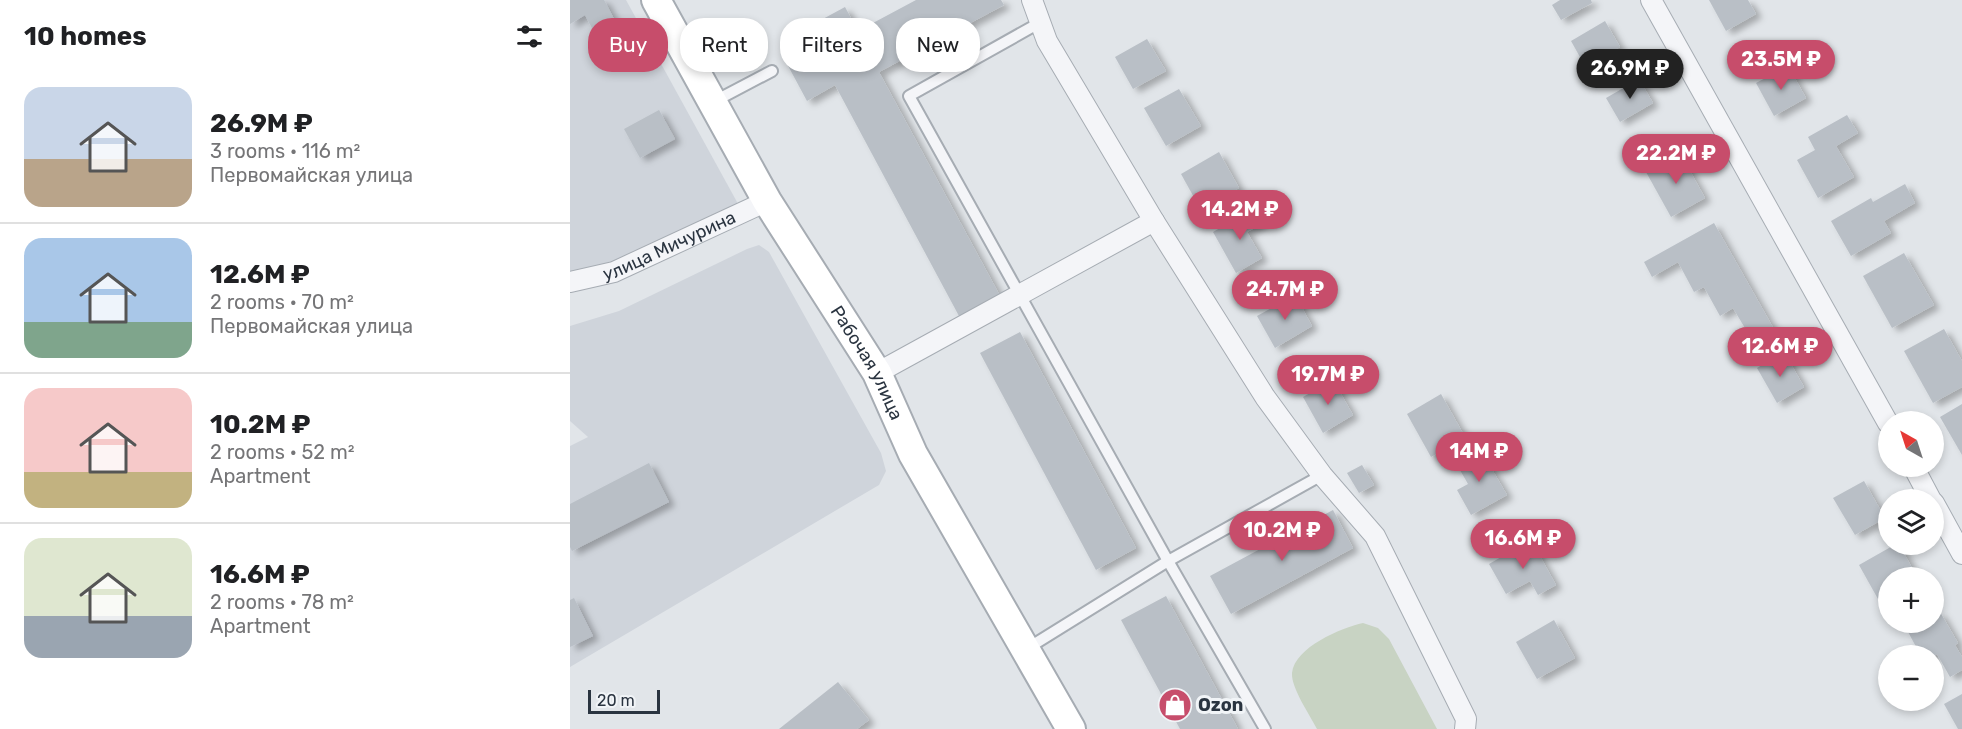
<!DOCTYPE html>
<html lang="en">
<head>
<meta charset="utf-8">
<style>
  :root { --surface:#fff; --page:#f2f2f2; --text:#202124; --muted:#757577; --line:#e0e0e0; --accent:#c74d6b }
  body { margin:0; font-family:Rubik,sans-serif; background:var(--page); color:var(--text); height:100vh; display:flex; flex-direction:column; font-size:22px; white-space:nowrap }
  * { box-sizing:border-box; margin:0 }
  p { font-size:20px; color:var(--muted) }
  .icon { flex:none; width:33px; height:33px; fill:none; stroke:currentColor; stroke-width:2; stroke-linecap:round; stroke-linejoin:round }
  .map { position:relative; flex:1; overflow:hidden }
  .sheet { display:flex; flex-direction:column; background:var(--surface); width:570px }
  .sheet>* { flex:none }
  .top-card { position:absolute; left:18px; top:18px; width:570px; height:54px; display:flex; gap:12px }
  .needle { width:39px; rotate:321deg }
  .controls { position:absolute; left:1308px; top:411px; display:grid; gap:12px }
  .controls a { display:grid; place-items:center; width:66px; height:66px; border-radius:50%; background:var(--surface); box-shadow:0 3px 9px #0003; font-size:30px }
  .scale { position:absolute; left:18px; bottom:15px; width:72px; box-sizing:border-box; padding-left:6px; border:3px solid #2a3440; border-top:0; font-size:16px; line-height:21px; white-space:nowrap; color:#2a3440; -webkit-text-stroke:4px #f1f4f7; paint-order:stroke }
  .price { position:absolute; translate:-50% -51px; padding:0 14px; border-radius:21px; background:var(--accent); color:#fff; font-size:20px; line-height:39px; filter:drop-shadow(0 2px 3px #0008) }
  .price::after { content:''; position:absolute; left:50%; top:36px; width:18px; height:14px; margin-left:-9px; background:inherit; clip-path:polygon(0 0,100% 0,50% 100%) }
  .price.on { background:#222; color:#fff }
  ul { padding:0; list-style:none }
  li { display:flex; align-items:center; gap:18px; height:150px; padding:0 24px }
  li+li { border-top:2px solid var(--line) }
  li span { display:grid; place-items:center; flex:none; width:168px; height:120px; border-radius:18px; color:#555 }
  li>.icon { margin-inline-start:auto }
  span .icon { width:72px; height:72px; fill:#fffc; stroke-width:1 }
  li b { font-size:26px }
  h2 { display:flex; justify-content:space-between; align-items:center; height:72px; padding:0 24px; font-size:26px }
  .pill { padding:0 21px; border-radius:24px; background:var(--surface); box-shadow:0 3px 9px #0003; font-size:21px; line-height:54px }
  .pill.on { background:var(--accent); color:#fff }
  main { display:flex; flex:1; min-height:0 }
  .map>svg:first-child { display:block }
</style>
</head>
<body>
<main>
<section class="sheet">
<h2>10 homes<svg class="icon" aria-label="filters" viewBox="0 0 24 24"><path d="M4 7h16M4 17h16"/><circle cx="9" cy="7" r="2"/><circle cx="15" cy="17" r="2"/></svg></h2>
<ul>
<li><span style="background:linear-gradient(#c9d6e8 60%,#b9a48a 0)"><svg class="icon" aria-label="home" viewBox="0 0 24 24"><path d="M3 11l9-7 9 7M6 9v11h12V9"/></svg></span><div><b>26.9M ₽</b><p>3 rooms · 116 m²</p><p>Первомайская улица</p></div></li>
<li><span style="background:linear-gradient(#a9c7e8 70%,#7fa58c 0)"><svg class="icon" aria-label="home" viewBox="0 0 24 24"><path d="M3 11l9-7 9 7M6 9v11h12V9"/></svg></span><div><b>12.6M ₽</b><p>2 rooms · 70 m²</p><p>Первомайская улица</p></div></li>
<li><span style="background:linear-gradient(#f6c9c9 70%,#c2b280 0)"><svg class="icon" aria-label="home" viewBox="0 0 24 24"><path d="M3 11l9-7 9 7M6 9v11h12V9"/></svg></span><div><b>10.2M ₽</b><p>2 rooms · 52 m²</p><p>Apartment</p></div></li>
<li><span style="background:linear-gradient(#dfe7d0 65%,#9aa5b1 0)"><svg class="icon" aria-label="home" viewBox="0 0 24 24"><path d="M3 11l9-7 9 7M6 9v11h12V9"/></svg></span><div><b>16.6M ₽</b><p>2 rooms · 78 m²</p><p>Apartment</p></div></li>
</ul>
</section>
<div class="map">
<svg width="1392" height="729" viewBox="0 0 1392 729">
  <defs>
    <filter id="shadow"><feDropShadow dx="6" dy="4" stdDeviation="3" flood-color="#0004"/></filter>
  </defs>
  <rect width="100%" height="100%" fill="#e1e5e9"/>
  <!-- built -->
  <g fill="#cfd4db">
    <path d="M0,0H56L167,202V215L34,283L0,292Z"/>
    <path d="M189,245L199,252L311,453L316,471L309,485L0,667V446L18,437L0,421V326L49,311L177,249Z"/>
  </g>
  <!-- green -->
  <path fill="#c8d3c3" d="M793,623L808,628L819,639L867,729H747C740,715 721,688 722,673C725,647 771,628 793,623Z"/>
  <!-- building -->
  <g fill="#b9bfc6" filter="url(#shadow)">
    <path d="M0,0H34L50,30L29,41L15,15L0,24Z"/>
    <path d="M346,0H431L434,5L309,72L429,294L389,316L265,85L237,101L216,62L224,58L214,40L275,7L288,31Z"/>
    <path d="M990,0H1021L1022,3L991,20L982,5Z"/>
    <path d="M1139,0H1178L1186,14L1156,31Z"/>
    <path d="M1035,21L1050,47L1015,66L1001,41Z"/>
    <path d="M577,39L596,71L563,89L545,57Z"/>
    <path d="M1218,66L1236,98L1204,116L1186,83Z"/>
    <path d="M1069,79L1083,103L1050,122L1036,98Z"/>
    <path d="M609,89L631,126L596,146L574,108Z"/>
    <path d="M89,110L105,139L70,158L54,129Z"/>
    <path d="M1277,115L1288,133L1266,146L1284,177L1248,198L1227,160L1245,150L1238,137Z"/>
    <path d="M649,152L669,188L631,210L611,174Z"/>
    <path d="M1110,153L1135,198L1101,217L1076,172Z"/>
    <path d="M1335,184L1345,203L1314,221L1321,233L1281,256L1261,221L1301,198L1303,202Z"/>
    <path d="M683,209L692,224L677,232L692,258L666,273L643,232Z"/>
    <path d="M1144,223L1209,338L1188,350L1163,308L1150,316L1134,287L1124,292L1108,262L1082,277L1074,262Z"/>
    <path d="M1334,253L1364,305L1322,328L1293,276Z"/>
    <path d="M725,295L742,326L705,348L687,316Z"/>
    <path d="M1374,329L1392,361V387L1363,403L1334,351Z"/>
    <path d="M450,332L566,548L526,570L410,353Z"/>
    <path d="M1214,352L1234,387L1207,403L1187,368Z"/>
    <path d="M763,380L783,415L753,433L733,397Z"/>
    <path d="M871,394L895,437L861,457L837,414Z"/>
    <path d="M1392,404V455L1370,417Z"/>
    <path d="M910,449L937,495L901,515L887,490L898,484L886,463Z"/>
    <path d="M79,463L99,502L2,551L0,547V504Z"/>
    <path d="M792,465L804,485L789,493L777,473Z"/>
    <path d="M1294,481L1315,518L1285,535L1263,498Z"/>
    <path d="M763,510L783,548L661,614L640,576Z"/>
    <path d="M961,540L986,585L968,595L960,581L936,594L919,564Z"/>
    <path d="M1326,544H1329L1347,577L1318,578V593L1308,599L1289,565Z"/>
    <path d="M596,596L668,729H610L551,620Z"/>
    <path d="M4,598L23,636L0,647V600Z"/>
    <path d="M1370,612L1388,643L1385,645L1392,657V670L1380,677L1367,654L1364,656H1351L1337,630L1351,622H1364V615Z"/>
    <path d="M984,620L1005,658L967,679L946,642Z"/>
    <path d="M268,682L299,720L287,729H209Z"/>
    <path d="M1392,694V729H1388L1374,704Z"/>
  </g>
  <g fill="none" stroke-linecap="round" stroke-linejoin="round">
    <defs>
      <g id="lane">
        <path d="M471,22L339,96L598,561L695,729"/>
        <path d="M143,102L202,71"/>
        <path d="M458,648L598,561L752,475"/>
      </g>
      <g id="street">
        <path d="M462,0L477,41L584,221L695,397L752,475L805,536L896,719L895,729"/>
        <path d="M1081,0L1318,423"/>
        <path id="s1" d="M0,282L44,272L197,201"/>
        <path d="M307,373L584,221"/>
        <path d="M1343,466L1361,500"/>
        <path d="M1364,503L1392,554"/>
      </g>
      <g id="secondary">
        <path id="s2" d="M86,0L197,201L307,373L343,454L501,729"/>
      </g>
    </defs>
    <!-- lane casing -->
    <use href="#lane" stroke="#a6acb3" stroke-width="14"/>
    <!-- street casing -->
    <use href="#street" stroke="#a6acb3" stroke-width="22"/>
    <!-- secondary casing -->
    <use href="#secondary" stroke="#a6acb3" stroke-width="32"/>
    <!-- lane -->
    <use href="#lane" stroke="#f4f5f8" stroke-width="10"/>
    <!-- street -->
    <use href="#street" stroke="#f4f5f8" stroke-width="20"/>
    <!-- secondary -->
    <use href="#secondary" stroke="#fff" stroke-width="28"/>
  </g>
  <!-- icons -->
  <defs>
    <symbol id="shop-disc" viewBox="-11 -11 22 22"><circle r="9.5" fill="#c74d6b" stroke="#f1f4f7"/><path d="M-5-2.5h2.3a2.7 3.5 0 0 1 5.4 0H5L5.5 6h-11ZM-1.5-2.5h3a1.5 2.3 0 0 0-3 0Z" fill="#fff"/></symbol>
  </defs>
  <g fill-rule="evenodd">
    <use href="#shop-disc" x="586" y="686" width="38" height="38"/>
  </g>
  <g text-anchor="middle" stroke-width="6" stroke-linejoin="round" paint-order="stroke">
    <!-- street labels -->
    <g font-size="18" fill="#2a3440" stroke="#f1f4f7">
      <text dy="6" stroke="none"><textPath href="#s1" startOffset="106">улица Мичурина</textPath></text>
      <text dy="6" stroke="none"><textPath href="#s2" startOffset="420">Рабочая улица</textPath></text>
    </g>
    <!-- poi labels -->
    <g font-size="18" font-weight="bold" fill="#2a3440" stroke="#f1f4f7" text-anchor="start">
      <text x="628" y="711">Ozon</text>
    </g>
  </g>
</svg>
<div class="controls">
<a><svg class="needle" viewBox="-14 -14 28 28"><path d="M0-13l5 13h-10z" fill="#e53935"/><path d="M0 13l5-13h-10z" fill="#757577"/></svg></a>
<a><svg class="icon" aria-label="layers" viewBox="0 0 24 24"><path d="M12 4l9 5-9 5-9-5zM3 14l9 5 9-5"/></svg></a>
<a>+</a>
<a>−</a>
</div>
<div class="scale">20 m</div>
<b class="price" style="left:1211px;top:91px">23.5M ₽</b>
<b class="price on" style="left:1060px;top:100px">26.9M ₽</b>
<b class="price" style="left:1106px;top:185px">22.2M ₽</b>
<b class="price" style="left:670px;top:241px">14.2M ₽</b>
<b class="price" style="left:715px;top:321px">24.7M ₽</b>
<b class="price" style="left:1210px;top:378px">12.6M ₽</b>
<b class="price" style="left:758px;top:406px">19.7M ₽</b>
<b class="price" style="left:909px;top:483px">14M ₽</b>
<b class="price" style="left:712px;top:562px">10.2M ₽</b>
<b class="price" style="left:953px;top:570px">16.6M ₽</b>
<div class="top-card">
<a class="pill on">Buy</a>
<a class="pill">Rent</a>
<a class="pill">Filters</a>
<a class="pill">New</a>
</div>
</div>
</main>
</body>
</html>
